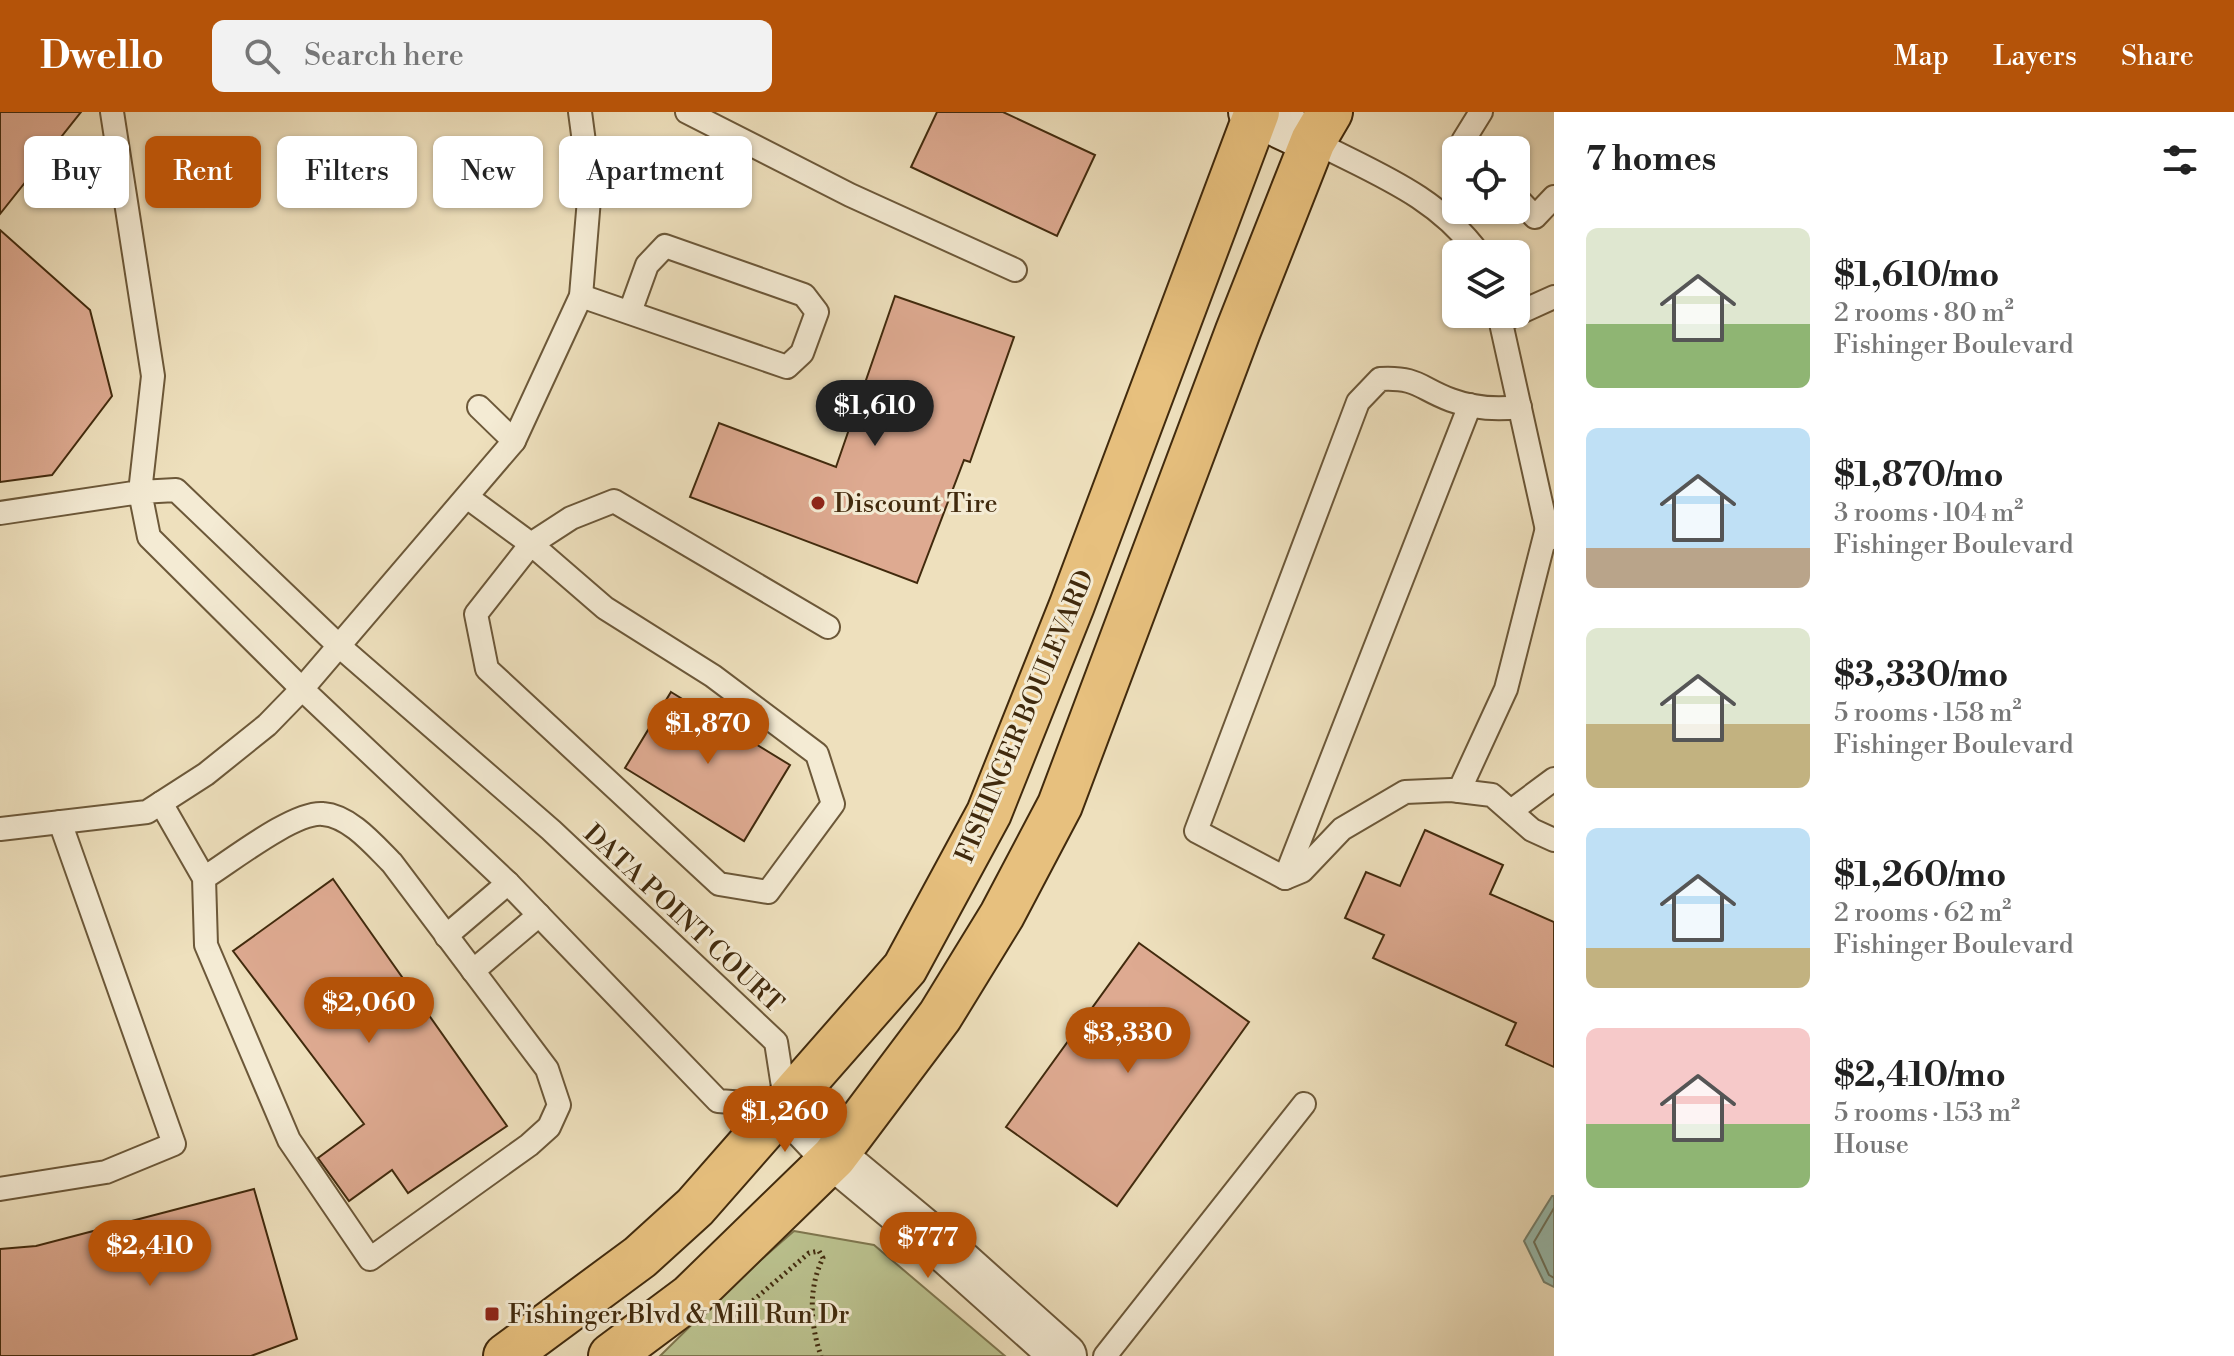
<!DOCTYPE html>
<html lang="en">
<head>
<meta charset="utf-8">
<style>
  :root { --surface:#fff; --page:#f2f2f2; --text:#222; --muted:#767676; --accent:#b45309 }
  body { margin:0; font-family:"Libre Bodoni",serif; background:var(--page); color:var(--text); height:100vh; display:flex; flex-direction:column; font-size:30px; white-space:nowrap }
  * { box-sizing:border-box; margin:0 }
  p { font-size:26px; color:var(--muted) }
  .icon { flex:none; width:44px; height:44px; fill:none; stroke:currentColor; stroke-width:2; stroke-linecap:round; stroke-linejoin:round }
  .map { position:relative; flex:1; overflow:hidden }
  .side { display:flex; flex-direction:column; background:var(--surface); width:680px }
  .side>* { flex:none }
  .banner { position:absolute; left:24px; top:24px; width:760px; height:72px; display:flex; gap:16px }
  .fabs { position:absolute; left:1442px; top:24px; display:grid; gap:16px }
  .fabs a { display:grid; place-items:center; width:88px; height:88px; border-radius:12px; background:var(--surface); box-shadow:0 2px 6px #0004; font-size:40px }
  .price { position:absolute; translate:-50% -68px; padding:0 18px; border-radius:28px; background:var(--accent); color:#fff; font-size:26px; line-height:52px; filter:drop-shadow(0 2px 4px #0008) }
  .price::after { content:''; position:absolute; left:50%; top:48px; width:24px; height:18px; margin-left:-12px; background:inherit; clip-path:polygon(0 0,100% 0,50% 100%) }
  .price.on { background:#222; color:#fff }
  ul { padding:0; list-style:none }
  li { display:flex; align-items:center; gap:24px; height:200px; padding:0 32px }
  li span { display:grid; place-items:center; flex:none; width:224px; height:160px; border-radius:12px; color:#555 }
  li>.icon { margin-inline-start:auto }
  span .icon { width:96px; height:96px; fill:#fffc; stroke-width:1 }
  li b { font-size:34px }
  h2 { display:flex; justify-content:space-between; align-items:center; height:96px; padding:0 32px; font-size:34px }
  .chip { padding:0 28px; border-radius:12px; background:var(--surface); box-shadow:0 2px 6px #0004; font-size:28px; line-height:72px }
  .chip.on { background:var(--accent); color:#fff }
  header { display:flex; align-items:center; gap:48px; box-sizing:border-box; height:112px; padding:0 40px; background:var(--accent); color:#fff }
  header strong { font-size:38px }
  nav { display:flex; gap:44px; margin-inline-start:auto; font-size:28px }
  .search { width:560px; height:72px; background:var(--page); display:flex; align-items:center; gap:20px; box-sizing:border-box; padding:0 28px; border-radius:12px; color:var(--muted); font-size:30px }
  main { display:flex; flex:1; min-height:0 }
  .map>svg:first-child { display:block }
</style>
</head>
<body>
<header>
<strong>Dwello</strong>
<div class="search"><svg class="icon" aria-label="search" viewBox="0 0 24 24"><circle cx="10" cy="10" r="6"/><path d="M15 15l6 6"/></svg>Search here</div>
<nav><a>Map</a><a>Layers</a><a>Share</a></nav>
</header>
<main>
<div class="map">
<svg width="1554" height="1244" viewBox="0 0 1554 1244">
  <rect width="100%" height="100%" fill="#eee0bd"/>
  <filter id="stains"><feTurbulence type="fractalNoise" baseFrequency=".0025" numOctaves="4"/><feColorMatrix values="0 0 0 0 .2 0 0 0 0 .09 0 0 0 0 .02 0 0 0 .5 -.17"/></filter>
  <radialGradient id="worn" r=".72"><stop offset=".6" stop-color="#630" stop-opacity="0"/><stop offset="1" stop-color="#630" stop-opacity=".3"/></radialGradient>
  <!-- green -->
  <path fill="#bbc28f" stroke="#7e764e" stroke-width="2" d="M794,1119L874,1133L1005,1244H660L731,1174Z"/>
  <!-- water -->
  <path fill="#99bdb0" stroke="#76826f" stroke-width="2" d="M1552,1084H1554V1175L1544,1170L1524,1129Z"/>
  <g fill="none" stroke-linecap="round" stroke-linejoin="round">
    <!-- shore -->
    <path stroke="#6d745e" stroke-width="2" d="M1554,1096L1534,1130L1549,1163L1554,1166"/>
  </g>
  <!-- building -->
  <g fill="#deaa91" stroke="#412a0d" stroke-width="2">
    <path d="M0,0H81L0,102Z"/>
    <path d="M937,0H1003L1095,43L1057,124L911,55Z"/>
    <path d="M0,118L90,198L112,284L52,363L0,370Z"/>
    <path d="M895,184L1014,225L970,350L964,348L917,471L690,385L719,311L836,355Z"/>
    <path d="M671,580L790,653L744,729L625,656Z"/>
    <path d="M1425,718L1503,753L1490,782L1554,810V955L1506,933L1516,911L1373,846L1384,823L1345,806L1366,760L1400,774Z"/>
    <path d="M333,767L507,1014L408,1081L392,1058L349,1089L318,1046L364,1012L233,839Z"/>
    <path d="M1139,831L1249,910L1117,1094L1006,1015Z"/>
    <path d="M254,1077L297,1227L251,1244H0V1137L36,1134Z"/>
  </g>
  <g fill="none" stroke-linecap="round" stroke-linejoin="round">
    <defs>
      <g id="lane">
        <path d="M687,0L850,83L1015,158"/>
        <path d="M1313,29C1376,62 1436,83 1479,142"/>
        <path d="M1471,38L1463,29L1481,0"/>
        <path d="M1516,85L1535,105L1554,85"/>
        <path d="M581,184L787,255L802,241L817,200L804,183L665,134L647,153L630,200"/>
        <path d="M1499,202L1549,427"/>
        <path d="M1501,209L1554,185"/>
        <path d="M479,295L514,329"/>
        <path d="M1520,295C1496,298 1475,297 1451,288C1419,276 1418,265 1380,267L1358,290L1196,719L1285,766L1302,759L1342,717L1405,680L1451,678L1492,683L1532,718L1554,728"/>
        <path d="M467,385L531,432L571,406L614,389L828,515"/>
        <path d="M0,401L140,380L176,378L338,533L551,718L776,930L786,994L718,989L508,771L302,577L149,425L140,380L153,264L112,0"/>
        <path d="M531,432L605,496L713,564L817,642L833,692L768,780L719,772L487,557L476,502Z"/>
        <path d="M1459,679L1506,577L1547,416"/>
        <path d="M161,691L204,766C230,750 294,699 323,702C350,704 374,733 392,751L547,957L559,993L549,1015L529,1033L370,1147L289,1028L206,833L204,766"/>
        <path d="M1511,699L1554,667"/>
        <path d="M0,717L147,700L206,662L267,613L302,577L514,329L581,184L590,75L580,0"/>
        <path d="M1285,766L1470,293"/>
        <path d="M446,824L508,771"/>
        <path d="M473,859L539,803"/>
        <path d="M0,1077L106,1060L174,1032L60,710"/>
        <path d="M1105,1244L1304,992"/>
      </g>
      <path id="street" d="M786,994L834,1045L941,1134L1064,1244"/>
      <path id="secondary" d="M1251,0L1313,29"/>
      <g id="primary">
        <path d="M506,1244L640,1145L695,1095L905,856L989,701L1072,493L1257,0"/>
        <path d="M611,1244L690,1185L834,1045L940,904L1002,803L1060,693L1238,219L1313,29L1330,0"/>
      </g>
    </defs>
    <!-- lane casing -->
    <use href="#lane" stroke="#6c5839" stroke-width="26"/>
    <!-- street casing -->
    <use href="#street" stroke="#6c5839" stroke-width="48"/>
    <!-- secondary casing -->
    <use href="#secondary" stroke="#412a0d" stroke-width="48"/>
    <!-- primary casing -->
    <use href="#primary" stroke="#412a0d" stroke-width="48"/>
    <!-- path -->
    <path stroke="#412a0d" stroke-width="5" stroke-dasharray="2 4" stroke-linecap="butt" d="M730,1208L809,1141L819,1139L823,1146C808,1176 810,1212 821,1244"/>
    <!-- lane -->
    <use href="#lane" stroke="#f4ebd4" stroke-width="22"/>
    <!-- street -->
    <use href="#street" stroke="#f4ebd4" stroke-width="44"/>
    <!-- secondary -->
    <use href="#secondary" stroke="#f4ebd4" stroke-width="44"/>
    <!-- primary -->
    <use href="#primary" stroke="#e7c07e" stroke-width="44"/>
  </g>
  <!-- markers -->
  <g fill="#8f2418" stroke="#f4ebd4" stroke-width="3">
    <circle cx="818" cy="391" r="8"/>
    <rect x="484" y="1194" width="16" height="16" rx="4"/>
  </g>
  <g text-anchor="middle" stroke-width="6" stroke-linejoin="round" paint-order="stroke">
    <!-- poi labels -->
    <g font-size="26" fill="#412a0d" stroke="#f4ebd4" text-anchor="start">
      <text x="834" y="400">Discount Tire</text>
      <text x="508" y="1211">Fishinger Blvd &amp; Mill Run Dr</text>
    </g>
    <!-- street labels -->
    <g font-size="26" fill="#412a0d" stroke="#f4ebd4">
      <text transform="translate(1024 604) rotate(-67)" y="9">FISHINGER BOULEVARD</text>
      <text transform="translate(684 806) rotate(43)" y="9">DATA POINT COURT</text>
    </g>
  </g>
  <rect width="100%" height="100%" filter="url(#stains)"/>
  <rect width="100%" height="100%" fill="url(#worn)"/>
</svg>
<div class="fabs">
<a><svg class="icon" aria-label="locate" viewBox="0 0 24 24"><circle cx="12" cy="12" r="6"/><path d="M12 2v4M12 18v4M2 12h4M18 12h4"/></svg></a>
<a><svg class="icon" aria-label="layers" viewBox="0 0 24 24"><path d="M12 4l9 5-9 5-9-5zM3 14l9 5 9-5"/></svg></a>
</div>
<b class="price on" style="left:875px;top:336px">$1,610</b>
<b class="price" style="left:708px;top:654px">$1,870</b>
<b class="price" style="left:369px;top:933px">$2,060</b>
<b class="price" style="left:1128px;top:963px">$3,330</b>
<b class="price" style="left:785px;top:1042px">$1,260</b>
<b class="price" style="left:928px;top:1168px">$777</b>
<b class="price" style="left:150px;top:1176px">$2,410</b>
<div class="banner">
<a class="chip">Buy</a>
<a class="chip on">Rent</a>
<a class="chip">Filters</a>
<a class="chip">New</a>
<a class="chip">Apartment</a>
</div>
</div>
<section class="side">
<h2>7 homes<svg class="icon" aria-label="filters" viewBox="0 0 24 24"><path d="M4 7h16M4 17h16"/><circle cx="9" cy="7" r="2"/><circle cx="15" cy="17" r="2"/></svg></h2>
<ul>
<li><span style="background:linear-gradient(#dfe7d0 60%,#8fb573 0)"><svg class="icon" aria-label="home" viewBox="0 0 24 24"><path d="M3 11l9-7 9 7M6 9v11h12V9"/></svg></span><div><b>$1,610/mo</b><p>2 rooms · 80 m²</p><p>Fishinger Boulevard</p></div></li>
<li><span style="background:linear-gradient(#bfe0f5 75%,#b9a48a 0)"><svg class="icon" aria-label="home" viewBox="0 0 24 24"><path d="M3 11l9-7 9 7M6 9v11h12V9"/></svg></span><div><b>$1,870/mo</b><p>3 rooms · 104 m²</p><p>Fishinger Boulevard</p></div></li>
<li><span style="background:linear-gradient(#dfe7d0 60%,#c2b280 0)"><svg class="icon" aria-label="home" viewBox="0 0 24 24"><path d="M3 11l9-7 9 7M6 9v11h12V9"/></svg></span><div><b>$3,330/mo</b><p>5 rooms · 158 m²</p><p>Fishinger Boulevard</p></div></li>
<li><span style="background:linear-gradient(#bfe0f5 75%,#c2b280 0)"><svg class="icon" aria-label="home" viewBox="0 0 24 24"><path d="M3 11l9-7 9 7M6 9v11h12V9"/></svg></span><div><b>$1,260/mo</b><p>2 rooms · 62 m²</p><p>Fishinger Boulevard</p></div></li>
<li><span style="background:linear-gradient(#f6c9c9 60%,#8fb573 0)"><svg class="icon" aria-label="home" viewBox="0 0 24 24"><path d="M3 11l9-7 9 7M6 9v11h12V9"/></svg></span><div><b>$2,410/mo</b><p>5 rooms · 153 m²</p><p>House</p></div></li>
</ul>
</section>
</main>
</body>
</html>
